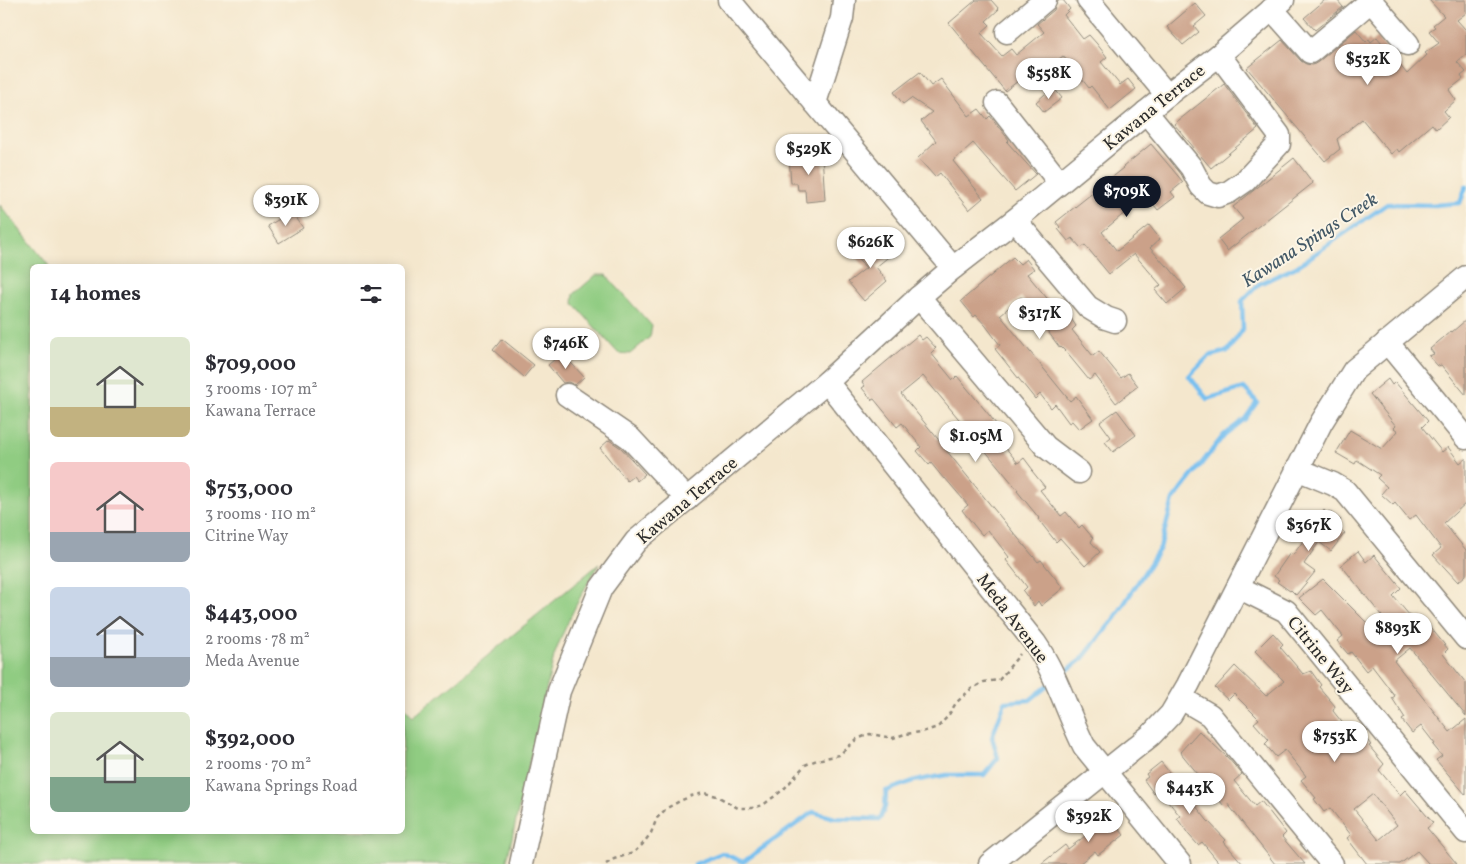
<!DOCTYPE html>
<html lang="en">
<head>
<meta charset="utf-8">
<style>
  :root { --surface:#fff; --page:#f2f2f3; --text:#2b2b33; --muted:#7c7c81; --accent:#111827 }
  body { margin:0; font-family:Vollkorn,serif; background:var(--page); color:var(--text); height:100vh; display:flex; flex-direction:column; font-size:19px; white-space:nowrap }
  * { box-sizing:border-box; margin:0 }
  p { font-size:16px; color:var(--muted) }
  .icon { flex:none; width:28px; height:28px; fill:none; stroke:currentColor; stroke-width:2; stroke-linecap:round; stroke-linejoin:round }
  .map { position:relative; flex:1; overflow:hidden }
  .sheet { position:absolute; left:30px; top:264px; width:375px; height:570px; display:flex; flex-direction:column; background:var(--surface); border-radius:8px; box-shadow:0 2px 12px #0003 }
  .sheet>* { flex:none }
  .price { position:absolute; translate:-50% -42px; padding:0 11px; border-radius:18px; background:#fff; color:#222; font-size:16px; line-height:32px; filter:drop-shadow(0 1px 2px #0008) }
  .price::after { content:''; position:absolute; left:50%; top:30px; width:15px; height:11px; margin-left:-8px; background:inherit; clip-path:polygon(0 0,100% 0,50% 100%) }
  .price.on { background:var(--accent); color:#fff }
  ul { padding:0; list-style:none }
  li { display:flex; align-items:center; gap:15px; height:125px; padding:0 20px }
  li span { display:grid; place-items:center; flex:none; width:140px; height:100px; border-radius:8px; color:#555 }
  li>.icon { margin-inline-start:auto }
  span .icon { width:60px; height:60px; fill:#fffc; stroke-width:1 }
  li b { font-size:21px }
  h2 { display:flex; justify-content:space-between; align-items:center; height:60px; padding:0 20px; font-size:21px }
  .map>svg:first-child { display:block }
</style>
</head>
<body>
<div class="map">
<svg width="1466" height="864" viewBox="0 0 1466 864">
  <rect width="100%" height="100%" fill="#fcf5e5"/>
  <filter id="ink" filterUnits="userSpaceOnUse"><feTurbulence type="fractalNoise" baseFrequency=".02" numOctaves="2"/><feDisplacementMap in="SourceGraphic" scale="10" xChannelSelector="R" yChannelSelector="G"/><feConvolveMatrix kernelMatrix="1 2 1 2 8 2 1 2 1" color-interpolation-filters="sRGB"/></filter>
  <filter id="wash" filterUnits="userSpaceOnUse"><feTurbulence type="fractalNoise" baseFrequency=".0096" numOctaves="4" result="noise"/><feDisplacementMap in="SourceGraphic" scale="20" xChannelSelector="R" yChannelSelector="G"/><feGaussianBlur stdDeviation="1.12" result="paint"/><feColorMatrix in="noise" values="0 0 0 0 0 0 0 0 0 0 0 0 0 0 0 0 0 1.4 0 .05"/><feComposite in="paint" operator="in"/></filter>
  <g filter="url(#wash)">
    <rect width="100%" height="100%" fill="#f4e7cd"/>
    <!-- green -->
    <g fill="#90cc82" stroke="#5e7c56">
      <path d="M0,205L49,266H32V831H402L403,705L413,717L599,564C581,594 566,623 554,656L506,864H0Z"/>
      <path d="M596,275H606L652,326L650,337L630,354L618,353L573,303L574,294Z"/>
    </g>
    <g fill="none" stroke-linecap="round" stroke-linejoin="round">
      <!-- stream -->
      <g stroke="#78c0f0" stroke-width="4.5">
        <path d="M1061,675L1082,659L1115,618L1160,548L1173,500L1224,435L1245,419L1257,402L1244,388L1207,399L1189,376L1209,356L1228,351L1243,329L1242,301L1259,284L1296,267L1387,204L1435,205L1460,203L1466,186"/>
        <path d="M695,864L722,853L743,862L813,812L835,818L880,819L885,807L886,791L913,781L947,775H984L998,758L992,737L1005,702L1030,700L1051,683"/>
      </g>
    </g>
    <g id="blocks">
      <!-- building -->
      <g fill="#cba189" fill-rule="evenodd">
        <path d="M976,0H991L999,9L986,21L990,25L981,33L1002,56L1011,49L1016,55L1044,32L1037,24L1054,10L1058,0H1063L1070,9L1064,15L1083,39L1089,35L1097,44L1107,57L1101,62L1120,85L1128,79L1136,89L1110,110L1091,86L1089,88L1063,56L1036,77L1031,71L1005,91L949,23Z"/>
        <path d="M1325,0H1337L1343,7L1315,30L1304,18Z"/>
        <path d="M1429,0H1466V13L1457,20L1466,30V54L1457,62L1466,72L1461,76L1463,79L1449,90L1456,100L1444,111L1449,117L1436,129L1432,124L1399,152L1397,149L1391,154L1362,119L1337,139L1340,149L1325,161L1247,68L1282,40L1301,61L1306,64L1313,65L1318,62L1356,30L1366,42L1369,39L1371,42L1377,37L1407,74L1427,55L1425,53L1439,43L1429,31L1435,27L1433,25L1444,16Z"/>
        <path d="M1195,3L1206,16L1194,26L1199,32L1183,45L1167,27Z"/>
        <path d="M920,72L931,86L941,79L969,116L979,109L987,119L990,116L1009,140L1007,142L1036,174L1015,191L973,143L953,161L983,198L969,210L940,173L935,177L918,158L936,141L921,121L932,112L911,98L903,104L894,92Z"/>
        <path d="M1224,84L1258,129L1211,168L1174,124Z"/>
        <path d="M1053,87L1062,98L1044,112L1036,102Z"/>
        <path d="M1151,144L1183,182L1171,192L1175,197L1158,210L1146,195L1102,232L1117,251L1149,225L1160,239L1150,248L1166,266L1167,265L1186,288L1167,304L1155,290L1161,285L1134,254L1109,274L1085,245L1081,248L1072,238L1068,241L1058,229L1060,227L1056,222L1124,168L1123,167Z"/>
        <path d="M822,154L825,200L806,202L805,190H798L797,183H791L789,157Z"/>
        <path d="M1294,158L1313,183L1227,251L1218,239L1243,219L1233,207Z"/>
        <path d="M292,211L303,228L279,243L268,226Z"/>
        <path d="M878,236L892,254L876,267L887,281L864,301L848,282L866,268L855,255Z"/>
        <path d="M1013,257L1020,264L1026,259L1034,269L1027,274L1051,303L1056,299L1064,308L1076,326L1072,330L1093,356L1099,351L1121,378L1128,373L1138,386L1116,403L1095,375L1089,380L1066,352L1061,347L1060,348L1046,329L1048,328L1021,297L1000,315L1070,401L1076,396L1093,419L1079,429L1072,421L1069,423L1055,404L1051,408L1040,394L1035,399L995,349L1000,345L986,326L976,315L974,317L961,301Z"/>
        <path d="M1466,320V395L1441,365L1438,366L1429,356L1434,354L1430,349L1451,331L1452,332Z"/>
        <path d="M918,335L922,340L926,337L936,348L931,353L953,380L957,376L990,416L1002,432L996,436L1018,463L1024,458L1033,470L1032,471L1045,487L1040,490L1061,516L1066,512L1079,528L1082,525L1093,538L1091,542L1100,552L1085,566L1060,538L1056,542L1038,519L1039,518L1017,491L1018,490L923,376L901,394L947,450H946L993,508L1038,562L1041,560L1063,588L1041,606L1038,601L1034,606L1023,591L1027,587L1006,560L1009,557L988,530L982,535L973,524L962,510L968,505L945,478L944,479L931,463L929,465L917,451L921,447L902,423L897,427L874,399L872,400L862,388L865,386L862,382Z"/>
        <path d="M502,339L534,365L524,377L493,350Z"/>
        <path d="M562,353L584,377L575,385L568,382L563,383L548,365Z"/>
        <path d="M1388,379L1392,385L1395,382L1428,421L1422,427L1442,452L1448,447L1460,463L1466,458V503L1444,523L1466,550V575L1458,582L1433,555L1441,548L1416,515L1409,520L1395,503L1393,505L1381,494L1387,487L1377,478L1380,475L1357,460L1355,464L1336,453L1350,430L1382,449L1398,431L1394,428L1396,426L1370,394Z"/>
        <path d="M1117,410L1136,435L1113,452L1105,442L1111,437L1100,422Z"/>
        <path d="M609,440L621,448L645,474L637,481L633,476L627,481L600,448Z"/>
        <path d="M1324,510L1327,513L1329,511L1341,520L1336,526L1345,533L1331,551L1319,542L1304,564L1315,572L1296,595L1291,590L1290,591L1277,582L1279,580L1274,576L1290,553L1293,555L1309,533L1307,532Z"/>
        <path d="M1358,551L1366,562L1374,555L1401,588L1393,596L1416,623L1422,617L1448,649L1443,654L1466,683V716L1410,648L1394,661L1450,732L1466,719V795L1436,760L1442,756L1433,745L1435,744L1421,726L1412,733L1402,720L1405,718L1392,698L1395,696L1372,666L1366,671L1351,652L1348,654L1337,641L1343,636L1322,610L1316,615L1299,598L1323,579L1383,639L1393,630L1341,565Z"/>
        <path d="M1273,633L1283,644L1280,647L1303,674L1311,671L1321,685L1319,687L1335,706L1333,711L1353,736L1360,731L1371,745L1369,746L1384,764L1379,770L1400,795L1405,790L1433,823L1427,828L1457,864H1429L1417,851L1400,864H1367L1347,838L1351,835L1330,808L1324,812L1314,799L1316,798L1301,780L1306,776L1285,750L1276,757L1265,744L1269,740L1254,723L1259,719L1234,694L1228,700L1215,688L1235,666L1266,696L1284,681L1255,651ZM1373,794L1397,825L1379,840L1354,809Z"/>
        <path d="M1199,731L1227,757L1242,774L1234,781L1255,806L1261,801L1286,833L1282,837L1305,864H1275L1227,803L1224,806L1180,752Z"/>
        <path d="M1161,762L1207,820L1226,840L1224,842L1243,864H1220L1202,842L1198,845L1189,835L1177,818L1180,816L1159,790L1154,794L1144,780L1148,777L1146,774Z"/>
        <path d="M1102,814L1105,818L1108,815L1124,835L1098,855L1095,851L1079,864H1041L1065,845L1068,849L1093,830L1088,824Z"/>
      </g>
    </g>
  </g>
  <g filter="url(#ink)">
    <use href="#blocks" fill-opacity="0" stroke="#90897c" stroke-width="1"/>
    <g fill="none" stroke-linecap="round" stroke-linejoin="round">
      <defs>
        <g id="minor">
          <path d="M729,0L953,268"/>
          <path d="M1088,0L1167,95"/>
          <path d="M1371,1L1408,44"/>
          <path d="M1272,9L1310,52L1372,0"/>
          <path d="M1007,32L1045,0"/>
          <path d="M815,103L842,18L844,0"/>
          <path d="M997,103L1060,183"/>
          <path d="M1146,112L1191,167L1201,186L1208,193L1218,196L1229,192L1245,181L1279,144V135L1219,55"/>
          <path d="M1015,220L1088,307L1106,318L1115,321"/>
          <path d="M919,297L1046,447L1079,472"/>
          <path d="M1387,342L1466,438"/>
          <path d="M827,382L1035,643C1057,675 1067,712 1084,746L1180,864"/>
          <path d="M567,395L630,438L687,499"/>
          <path d="M1297,469L1333,484L1345,491L1466,638"/>
          <path d="M1238,587L1286,611L1466,832"/>
          <path d="M1181,698L1210,715L1332,864"/>
          <path d="M521,864L559,691L601,588L636,541L827,382L919,297L953,268L1015,220L1167,95L1219,55L1283,0"/>
          <path d="M990,864L1151,735L1171,714L1188,685L1321,423L1354,370L1466,277"/>
        </g>
      </defs>
      <!-- minor casing -->
      <use href="#minor" stroke="#90897c" stroke-width="25"/>
      <!-- path -->
      <path stroke="#90897c" stroke-width="2.5" stroke-dasharray="4 4" stroke-linecap="butt" d="M606,864L614,859L633,853L642,845L651,833L657,818L667,808L680,801L691,796L704,793L717,796L738,808H752L763,805L784,789L805,765L817,760L839,755L857,739L870,734L893,738L905,734L922,732L938,727L948,716L956,703L971,689L984,682L999,680L1020,654"/>
      <!-- minor -->
      <use href="#minor" stroke="#fff" stroke-width="22"/>
    </g>
  </g>
  <g text-anchor="middle" stroke-width="4" stroke-linejoin="round" paint-order="stroke">
    <!-- street labels -->
    <g font-size="18" fill="#2b2b2b" stroke="#fcf5e5">
      <text transform="translate(1154 107) rotate(-39)" y="6">Kawana Terrace</text>
      <text transform="translate(687 500) rotate(-40)" y="6">Kawana Terrace</text>
      <text transform="translate(1013 618) rotate(53)" y="6">Meda Avenue</text>
      <text transform="translate(1321 655) rotate(51)" y="6">Citrine Way</text>
    </g>
    <!-- water labels -->
    <g font-size="19" font-style="italic" fill="#425866" stroke="#fcf5e5">
      <text transform="translate(1309 239) rotate(-33)" y="7">Kawana Spings Creek</text>
    </g>
  </g>
</svg>
<b class="price" style="left:1368px;top:86px">$532K</b>
<b class="price" style="left:1049px;top:100px">$558K</b>
<b class="price" style="left:809px;top:176px">$529K</b>
<b class="price on" style="left:1127px;top:218px">$709K</b>
<b class="price" style="left:286px;top:227px">$391K</b>
<b class="price" style="left:871px;top:269px">$626K</b>
<b class="price" style="left:1040px;top:340px">$317K</b>
<b class="price" style="left:566px;top:370px">$746K</b>
<b class="price" style="left:976px;top:463px">$1.05M</b>
<b class="price" style="left:1309px;top:552px">$367K</b>
<b class="price" style="left:1398px;top:655px">$893K</b>
<b class="price" style="left:1335px;top:763px">$753K</b>
<b class="price" style="left:1190px;top:815px">$443K</b>
<b class="price" style="left:1089px;top:843px">$392K</b>
<section class="sheet">
<h2>14 homes<svg class="icon" aria-label="filters" viewBox="0 0 24 24"><path d="M4 7h16M4 17h16"/><circle cx="9" cy="7" r="2"/><circle cx="15" cy="17" r="2"/></svg></h2>
<ul>
<li><span style="background:linear-gradient(#dfe7d0 70%,#c2b280 0)"><svg class="icon" aria-label="home" viewBox="0 0 24 24"><path d="M3 11l9-7 9 7M6 9v11h12V9"/></svg></span><div><b>$709,000</b><p>3 rooms · 107 m²</p><p>Kawana Terrace</p></div></li>
<li><span style="background:linear-gradient(#f6c9c9 70%,#9aa5b1 0)"><svg class="icon" aria-label="home" viewBox="0 0 24 24"><path d="M3 11l9-7 9 7M6 9v11h12V9"/></svg></span><div><b>$753,000</b><p>3 rooms · 110 m²</p><p>Citrine Way</p></div></li>
<li><span style="background:linear-gradient(#c9d6e8 70%,#9aa5b1 0)"><svg class="icon" aria-label="home" viewBox="0 0 24 24"><path d="M3 11l9-7 9 7M6 9v11h12V9"/></svg></span><div><b>$443,000</b><p>2 rooms · 78 m²</p><p>Meda Avenue</p></div></li>
<li><span style="background:linear-gradient(#dfe7d0 65%,#7fa58c 0)"><svg class="icon" aria-label="home" viewBox="0 0 24 24"><path d="M3 11l9-7 9 7M6 9v11h12V9"/></svg></span><div><b>$392,000</b><p>2 rooms · 70 m²</p><p>Kawana Springs Road</p></div></li>
</ul>
</section>
</div>
</body>
</html>
